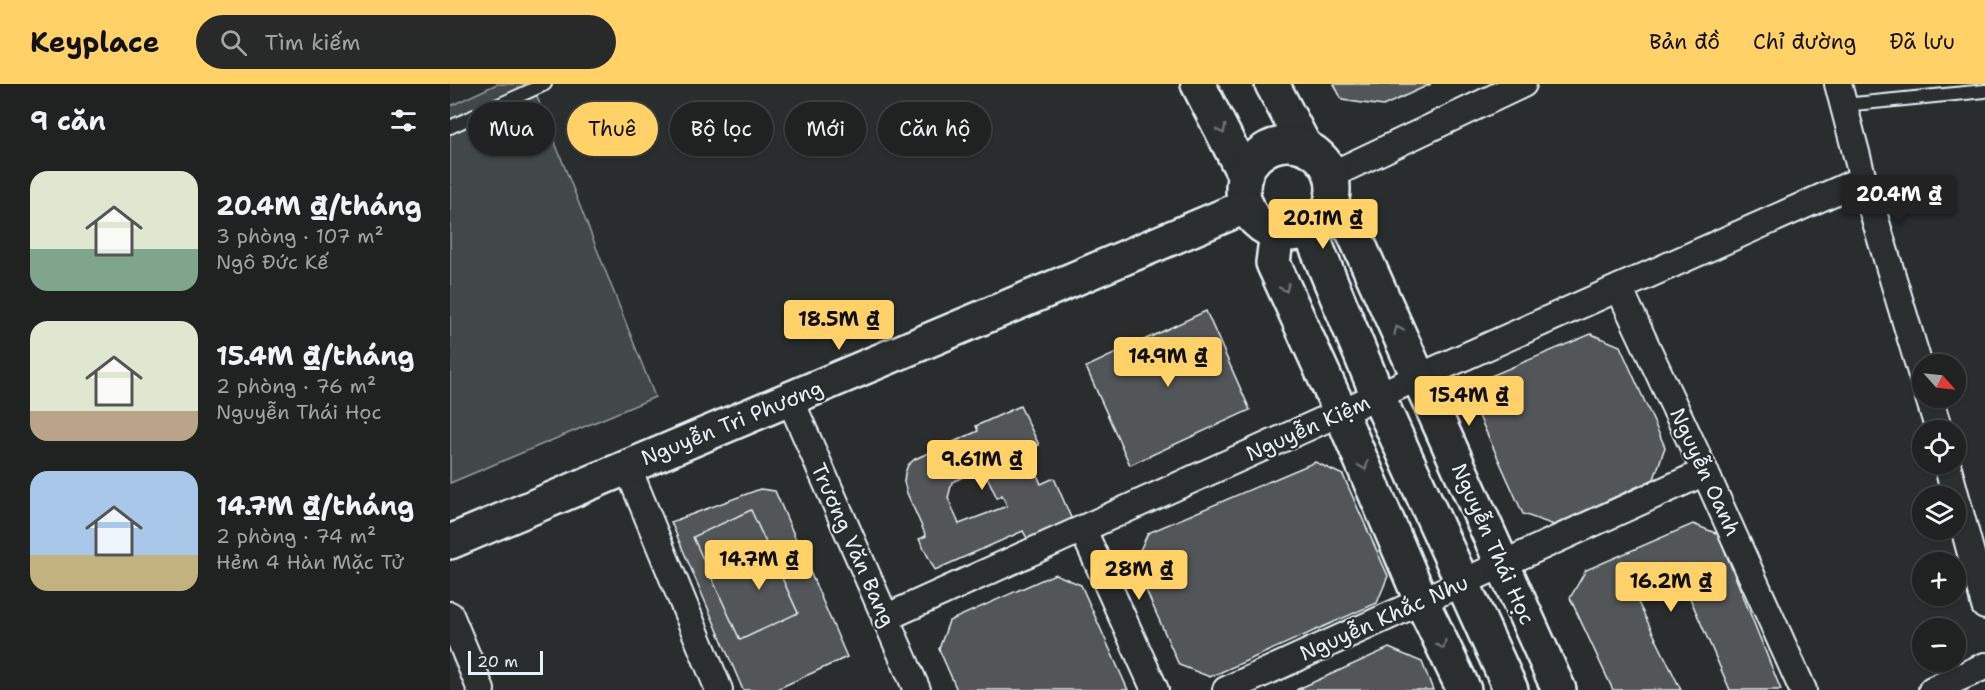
<!DOCTYPE html>
<html lang="vi">
<head>
<meta charset="utf-8">
<style>
  :root { --surface:#202222; --page:#282a2a; --text:#f1f3f6; --muted:#a2a4a5; --line:#3d3f40; --accent:#ffd166 }
  body { margin:0; font-family:"Shantell Sans",sans-serif; background:var(--page); color:var(--text); height:100vh; display:flex; flex-direction:column; font-size:22px; white-space:nowrap }
  * { box-sizing:border-box; margin:0 }
  p { font-size:20px; color:var(--muted) }
  .icon { flex:none; width:33px; height:33px; fill:none; stroke:currentColor; stroke-width:2; stroke-linecap:round; stroke-linejoin:round }
  .map { position:relative; flex:1; overflow:hidden }
  .panel { display:flex; flex-direction:column; background:var(--surface); width:450px }
  .panel>* { flex:none }
  .banner { position:absolute; left:18px; top:18px; width:570px; height:54px; display:flex; gap:12px }
  .needle { width:39px; rotate:117deg }
  .fabs { position:absolute; left:1462px; top:270px; display:grid; gap:12px }
  .fabs a { display:grid; place-items:center; width:54px; height:54px; border-radius:50%; background:var(--surface); box-shadow:0 2px 4px #0004,0 0 0 2px var(--line); font-size:30px }
  .scale { position:absolute; left:18px; bottom:15px; width:75px; box-sizing:border-box; padding-left:6px; border:3px solid #e8f1f8; border-top:0; font-size:16px; line-height:21px; white-space:nowrap; color:#e8f1f8; -webkit-text-stroke:4px #2a2d2e; paint-order:stroke }
  .price { position:absolute; translate:-50% -51px; padding:0 14px; border-radius:6px; background:var(--accent); color:#111; font-size:20px; line-height:39px; filter:drop-shadow(0 2px 3px #0008) }
  .price::after { content:''; position:absolute; left:50%; top:36px; width:18px; height:14px; margin-left:-9px; background:inherit; clip-path:polygon(0 0,100% 0,50% 100%) }
  .price.on { background:#222; color:#fff }
  ul { padding:0; list-style:none }
  li { display:flex; align-items:center; gap:18px; height:150px; padding:0 30px }
  li span { display:grid; place-items:center; flex:none; width:168px; height:120px; border-radius:18px; color:#555 }
  li>.icon { margin-inline-start:auto }
  span .icon { width:72px; height:72px; fill:#fffc; stroke-width:1 }
  li b { font-size:26px }
  h2 { display:flex; justify-content:space-between; align-items:center; height:72px; padding:0 30px; font-size:26px }
  .tag { padding:0 21px; border-radius:27px; background:var(--surface); box-shadow:0 2px 4px #0004,0 0 0 2px var(--line); font-size:21px; line-height:54px }
  .tag.on { background:var(--accent); color:#111 }
  header { display:flex; align-items:center; gap:36px; box-sizing:border-box; height:84px; padding:0 30px; background:var(--accent); color:#111 }
  header strong { font-size:28px }
  nav { display:flex; gap:33px; margin-inline-start:auto; font-size:21px }
  .search { width:420px; height:54px; background:var(--page); display:flex; align-items:center; gap:15px; box-sizing:border-box; padding:0 21px; border-radius:33px; color:var(--muted); font-size:22px }
  main { display:flex; flex:1; min-height:0 }
  .map>svg:first-child { display:block }
</style>
</head>
<body>
<header>
<strong>Keyplace</strong>
<div class="search"><svg class="icon" aria-label="search" viewBox="0 0 24 24"><circle cx="10" cy="10" r="6"/><path d="M15 15l6 6"/></svg>Tìm kiếm</div>
<nav><a>Bản đồ</a><a>Chỉ đường</a><a>Đã lưu</a></nav>
</header>
<main>
<section class="panel">
<h2>9 căn<svg class="icon" aria-label="filters" viewBox="0 0 24 24"><path d="M4 7h16M4 17h16"/><circle cx="9" cy="7" r="2"/><circle cx="15" cy="17" r="2"/></svg></h2>
<ul>
<li><span style="background:linear-gradient(#dfe7d0 65%,#7fa58c 0)"><svg class="icon" aria-label="home" viewBox="0 0 24 24"><path d="M3 11l9-7 9 7M6 9v11h12V9"/></svg></span><div><b>20.4M ₫/tháng</b><p>3 phòng · 107 m²</p><p>Ngô Đức Kế</p></div></li>
<li><span style="background:linear-gradient(#dfe7d0 75%,#b9a48a 0)"><svg class="icon" aria-label="home" viewBox="0 0 24 24"><path d="M3 11l9-7 9 7M6 9v11h12V9"/></svg></span><div><b>15.4M ₫/tháng</b><p>2 phòng · 76 m²</p><p>Nguyễn Thái Học</p></div></li>
<li><span style="background:linear-gradient(#a9c7e8 70%,#c2b280 0)"><svg class="icon" aria-label="home" viewBox="0 0 24 24"><path d="M3 11l9-7 9 7M6 9v11h12V9"/></svg></span><div><b>14.7M ₫/tháng</b><p>2 phòng · 74 m²</p><p>Hẻm 4 Hàn Mặc Tử</p></div></li>
</ul>
</section>
<div class="map">
<svg width="1535" height="606" viewBox="0 0 1535 606">
  <rect width="100%" height="100%" fill="#2a2d2e"/>
  <filter id="ink" filterUnits="userSpaceOnUse"><feTurbulence type="fractalNoise" baseFrequency=".0167" numOctaves="2"/><feDisplacementMap in="SourceGraphic" scale="12" xChannelSelector="R" yChannelSelector="G"/><feConvolveMatrix kernelMatrix="1 2 1 2 8 2 1 2 1" color-interpolation-filters="sRGB"/></filter>
  <g filter="url(#ink)">
    <!-- green -->
    <path fill="#424648" stroke="#959ca0" stroke-width="1.5" d="M47,0H82L205,313L0,399V22Z"/>
    <!-- building -->
    <g fill="#535759" stroke="#e8f1f8" stroke-width="1.5" fill-rule="evenodd">
      <path d="M884,0H981L933,22L892,16Z"/>
      <path d="M756,227L800,326L680,381L636,283Z"/>
      <path d="M1141,250L1170,262L1215,363L1204,395L1104,441L1073,430L1025,323L1036,294Z"/>
      <path d="M570,322L589,361L577,367L591,400L604,394L622,436L578,456L573,447L485,486L469,455L476,452L457,409L454,398L455,389L458,381L465,375L528,347L526,342ZM533,384L547,414L552,411L557,422L509,440L498,414L502,398Z"/>
      <path d="M865,378L893,391L938,492L927,519L760,593L729,581L684,479L698,449Z"/>
      <path d="M310,405L325,407L397,573L325,606H293L221,438Z"/>
      <path d="M301,426L348,529L290,556L243,453Z"/>
      <path d="M1243,440L1268,450L1331,606H1280L1229,489L1183,508L1231,606H1163L1120,514L1136,486Z"/>
      <path d="M605,490L631,501L678,606H507L489,565L499,537Z"/>
      <path d="M939,564L972,578L983,606H846Z"/>
    </g>
    <g fill="none" stroke-linecap="round" stroke-linejoin="round">
      <defs>
        <g id="lane">
          <path d="M1394,21L1535,7"/>
          <path d="M0,43L95,0"/>
        </g>
        <g id="street">
          <path d="M1388,0L1413,95L1473,295"/>
          <path d="M881,91L1073,0"/>
          <path d="M1169,204L1255,388L1353,606"/>
          <path d="M1479,314L1489,346"/>
          <path d="M340,315L467,606"/>
          <path d="M1497,380L1535,522"/>
          <path d="M177,382L269,606"/>
          <path d="M633,446L705,606"/>
          <path d="M0,531L31,606"/>
          <path d="M435,534L969,293L1413,95"/>
          <path d="M776,606L1255,388"/>
          <path d="M1482,606L1535,582"/>
        </g>
        <g id="secondary">
          <path d="M748,0L795,92"/>
          <path d="M822,0L855,63"/>
          <circle cx="838" cy="105" r="45"/>
          <path d="M876,129L901,143L1109,606"/>
          <path d="M859,145L928,312L1061,606"/>
          <path d="M827,148L823,179L891,329L971,516L1014,606"/>
          <path d="M0,458L797,122"/>
        </g>
      </defs>
      <!-- lane casing -->
      <use href="#lane" stroke="#e8f1f8" stroke-width="16"/>
      <!-- street casing -->
      <use href="#street" stroke="#e8f1f8" stroke-width="30"/>
      <!-- secondary casing -->
      <use href="#secondary" stroke="#e8f1f8" stroke-width="38"/>
      <!-- lane -->
      <use href="#lane" stroke="#2a2d2e" stroke-width="12"/>
      <!-- street -->
      <use href="#street" stroke="#2a2d2e" stroke-width="26"/>
      <!-- secondary -->
      <use href="#secondary" stroke="#2a2d2e" stroke-width="33"/>
    </g>
    <!-- one-way arrows -->
    <defs><path id="oneway-chevron" d="M-2-3.5L2.5 0L-2 3.5" fill="none" stroke-width="1.6" stroke-linecap="round" stroke-linejoin="round" transform="scale(1.5)"/></defs>
    <g stroke="#6c7275">
      <use href="#oneway-chevron" transform="translate(772 46) rotate(63)"/>
      <use href="#oneway-chevron" transform="translate(835 204) rotate(66)"/>
      <use href="#oneway-chevron" transform="translate(948 246) rotate(-114)"/>
      <use href="#oneway-chevron" transform="translate(914 382) rotate(67)"/>
      <use href="#oneway-chevron" transform="translate(992 561) rotate(65)"/>
    </g>
  </g>
  <g text-anchor="middle" stroke-width="4.5" stroke-linejoin="round" paint-order="stroke">
    <!-- street labels -->
    <g font-size="21" fill="#e8f1f8" stroke="#2a2d2e">
      <text transform="translate(282 339) rotate(-22)" y="7">Nguyễn Tri Phương</text>
      <text transform="translate(858 344) rotate(-24)" y="7">Nguyễn Kiệm</text>
      <text transform="translate(1255 388) rotate(65)" y="7">Nguyễn Oanh</text>
      <text transform="translate(1043 460) rotate(66)" y="7">Nguyễn Thái Học</text>
      <text transform="translate(403 461) rotate(66)" y="7">Trương Văn Bang</text>
      <text transform="translate(934 534) rotate(-24)" y="7">Nguyễn Khắc Nhu</text>
    </g>
  </g>
</svg>
<div class="fabs">
<a><svg class="needle" viewBox="-14 -14 28 28"><path d="M0-13l5 13h-10z" fill="#e53935"/><path d="M0 13l5-13h-10z" fill="#a2a4a5"/></svg></a>
<a><svg class="icon" aria-label="locate" viewBox="0 0 24 24"><circle cx="12" cy="12" r="6"/><path d="M12 2v4M12 18v4M2 12h4M18 12h4"/></svg></a>
<a><svg class="icon" aria-label="layers" viewBox="0 0 24 24"><path d="M12 4l9 5-9 5-9-5zM3 14l9 5 9-5"/></svg></a>
<a>+</a>
<a>−</a>
</div>
<div class="scale">20 m</div>
<b class="price on" style="left:1449px;top:142px">20.4M ₫</b>
<b class="price" style="left:873px;top:166px">20.1M ₫</b>
<b class="price" style="left:389px;top:267px">18.5M ₫</b>
<b class="price" style="left:718px;top:304px">14.9M ₫</b>
<b class="price" style="left:1019px;top:343px">15.4M ₫</b>
<b class="price" style="left:532px;top:407px">9.61M ₫</b>
<b class="price" style="left:309px;top:507px">14.7M ₫</b>
<b class="price" style="left:689px;top:517px">28M ₫</b>
<b class="price" style="left:1221px;top:529px">16.2M ₫</b>
<div class="banner">
<a class="tag">Mua</a>
<a class="tag on">Thuê</a>
<a class="tag">Bộ lọc</a>
<a class="tag">Mới</a>
<a class="tag">Căn hộ</a>
</div>
</div>
</main>
</body>
</html>
